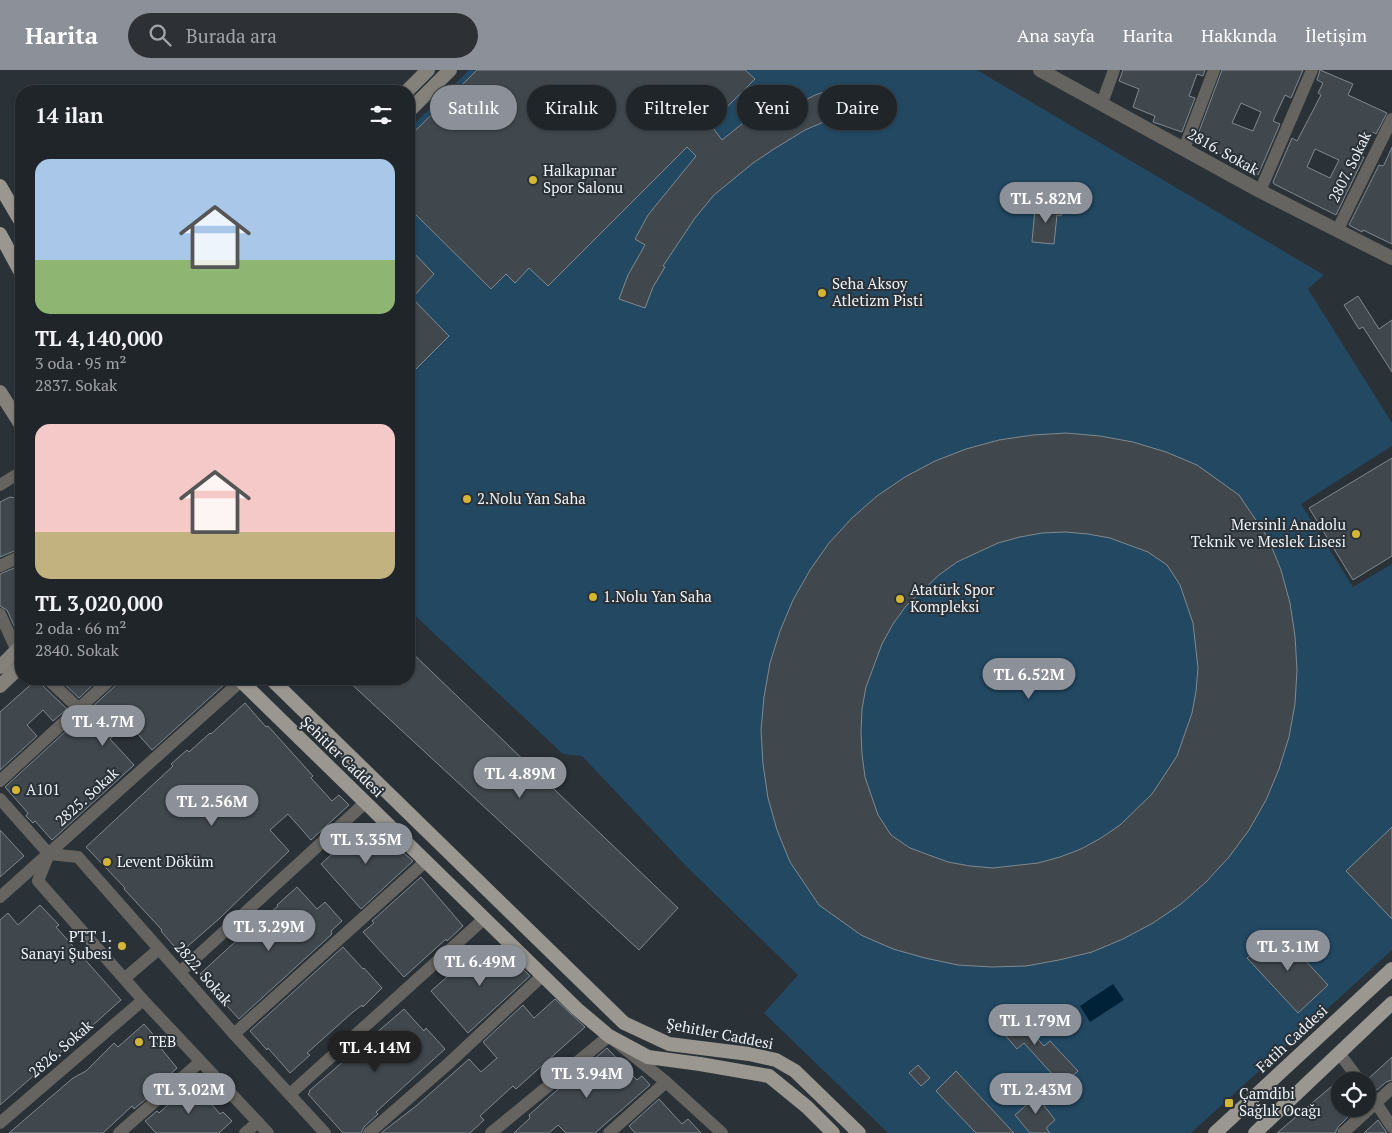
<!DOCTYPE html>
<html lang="tr">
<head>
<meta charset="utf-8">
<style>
  :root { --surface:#202529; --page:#2d3135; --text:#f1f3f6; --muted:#a2a5a8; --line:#3d4246; --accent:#8c9099 }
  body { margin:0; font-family:"PT Serif",serif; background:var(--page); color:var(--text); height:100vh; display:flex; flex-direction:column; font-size:19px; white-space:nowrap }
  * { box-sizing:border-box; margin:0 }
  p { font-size:16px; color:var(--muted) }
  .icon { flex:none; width:28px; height:28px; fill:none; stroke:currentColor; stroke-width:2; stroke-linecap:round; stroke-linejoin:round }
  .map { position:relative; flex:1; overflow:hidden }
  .side { position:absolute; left:15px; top:15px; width:400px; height:600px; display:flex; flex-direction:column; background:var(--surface); border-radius:20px; box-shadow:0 1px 4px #0004,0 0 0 1px var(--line) }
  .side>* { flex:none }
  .hud { position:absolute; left:430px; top:15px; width:475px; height:45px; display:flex; gap:10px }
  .fabs { position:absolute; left:1331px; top:1002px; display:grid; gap:10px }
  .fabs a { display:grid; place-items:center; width:45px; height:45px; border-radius:50%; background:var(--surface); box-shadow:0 1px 4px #0004,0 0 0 1px var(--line); font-size:25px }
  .price { position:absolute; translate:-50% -42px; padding:0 11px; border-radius:18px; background:var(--accent); color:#fff; font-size:16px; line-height:32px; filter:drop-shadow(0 1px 2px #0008) }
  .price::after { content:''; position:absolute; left:50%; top:30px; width:15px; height:11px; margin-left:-8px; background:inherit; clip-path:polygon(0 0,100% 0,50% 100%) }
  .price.on { background:#222; color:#fff }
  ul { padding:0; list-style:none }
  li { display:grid; align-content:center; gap:10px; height:265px; padding:0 20px }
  li span { display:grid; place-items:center; height:155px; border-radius:15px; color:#555 }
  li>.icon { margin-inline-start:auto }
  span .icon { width:90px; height:90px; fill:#fffc; stroke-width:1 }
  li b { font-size:21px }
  h2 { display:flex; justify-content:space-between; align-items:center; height:60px; padding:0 20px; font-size:21px }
  .chip { padding:0 18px; border-radius:22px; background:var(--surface); box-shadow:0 1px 4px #0004,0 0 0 1px var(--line); font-size:18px; line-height:45px }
  .chip.on { background:var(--accent); color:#fff }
  header { display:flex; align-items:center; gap:30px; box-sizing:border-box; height:70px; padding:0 25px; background:var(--accent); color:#fff }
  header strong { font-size:24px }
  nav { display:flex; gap:28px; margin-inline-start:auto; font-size:18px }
  .search { width:350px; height:45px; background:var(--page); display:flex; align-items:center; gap:12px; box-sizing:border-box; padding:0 18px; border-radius:28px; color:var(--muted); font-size:19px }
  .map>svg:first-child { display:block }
</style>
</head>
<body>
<header>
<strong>Harita</strong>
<div class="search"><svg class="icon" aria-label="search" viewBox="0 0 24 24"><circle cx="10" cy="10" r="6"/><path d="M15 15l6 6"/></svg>Burada ara</div>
<nav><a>Ana sayfa</a><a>Harita</a><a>Hakkında</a><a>İletişim</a></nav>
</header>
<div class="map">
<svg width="1392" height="1063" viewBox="0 0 1392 1063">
  <rect width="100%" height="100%" fill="#2a3137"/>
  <!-- green -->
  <path fill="#224862" d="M469,0H977L1324,205L1308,219L1392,353V376L1301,434L1353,517L1392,494V880L1191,1063H888L764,943L798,905L686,796L582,686L563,684L409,540V59Z"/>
  <!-- water -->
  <path fill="#002238" d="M1113,914L1124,930L1090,952L1080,936Z"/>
  <!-- building -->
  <g fill="#40484e" stroke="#808990" fill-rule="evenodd">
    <path d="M477,0H745L755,9L710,54L722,70L753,45L776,32L782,42L815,25L839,17L848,44L826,51L805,60L774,79L753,93L714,125L695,148L663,196L665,197L653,217L645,238L619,229L628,205L645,175L635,169L648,145L696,86L687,77L548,216L529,198L515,213L506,204L491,219L409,138V120L416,113L409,106V97L415,92L409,86V67Z"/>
    <path d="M1123,0H1205L1203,6L1197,4L1189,26L1195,28L1182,62L1153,52L1155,46L1133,37L1139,19L1119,11Z"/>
    <path d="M1222,0H1303L1291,28L1285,25L1273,51L1280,54L1258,105L1230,92L1232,88L1215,81L1216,78L1198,71L1199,68L1197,67ZM1241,33L1261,42L1253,61L1232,53Z"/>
    <path d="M1320,0L1353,14L1348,25L1387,43L1376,64L1373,62L1362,87H1364L1336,145L1274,114L1273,112L1292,68L1297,71L1321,25L1318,23L1323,13L1317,10ZM1315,79L1339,90L1330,108L1307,97Z"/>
    <path d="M1392,77V174L1363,160L1362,162L1349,155L1379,95L1382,96L1384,95Z"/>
    <path d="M1052,132L1063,134L1061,146L1057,145L1054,174L1032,172L1035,139L1051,140Z"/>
    <path d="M409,178L434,204L412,228L449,266L409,306Z"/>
    <path d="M1358,226L1379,259L1392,250V302L1363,257L1359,259L1344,235Z"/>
    <path d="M1066,363L1100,366L1133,372L1166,382L1197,395L1239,425L1268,468L1281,500L1290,533L1295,566L1297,600L1295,634L1289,667L1279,699L1266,730L1249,760L1229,787L1206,812L1181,834L1153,853L1123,869L1092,882L1059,890L1026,896L992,897L958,895L925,888L893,879L861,865L819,835L790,792L777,760L768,728L763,694L761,660L764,627L770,593L780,561L793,530L810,500L829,473L852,448L877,426L905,407L935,391L966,379L999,370L1033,365ZM1065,462L1088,464L1110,468L1148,482L1167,495L1180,515L1193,553L1198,598L1196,621L1192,643L1177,686L1152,724L1120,755L1101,768L1081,779L1060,787L1038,793L993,798L970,796L948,792L910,778L891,765L878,745L865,707L862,684L861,662L862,639L866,617L882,574L893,554L906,536L939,505L957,492L998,473L1020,467L1042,463Z"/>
    <path d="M1392,388V486L1353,510L1309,438Z"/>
    <path d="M10,427L21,429V478L0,487V432Z"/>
    <path d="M21,495V553L15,558L7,540L0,536V504Z"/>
    <path d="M409,580L678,838L639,880L346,609H409Z"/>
    <path d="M37,609H40L42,615L67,639L53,651L43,640L27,655L37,666L0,700V642Z"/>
    <path d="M59,609H99L79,628Z"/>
    <path d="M119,609H222L226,613L152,680L128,653L110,669L134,695L52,770L35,751L33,753L26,746L28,743L5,717L116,615Z"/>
    <path d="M245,633L266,657L268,656L313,706L311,708L332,731L339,725L349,735L311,770L288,744L270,760L289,781L220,848L180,883L161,861L162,860L124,819L125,818L86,777L173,696L171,694L187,680L189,682L210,663L211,664Z"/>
    <path d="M365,754L377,768L383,763L403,784L404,783L413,791L361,839L321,794Z"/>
    <path d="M1392,757V849L1346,801Z"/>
    <path d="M0,760L24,786L0,807Z"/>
    <path d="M421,807L463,856L447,871L446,869L404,907L363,862L374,853L372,851Z"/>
    <path d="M297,817L317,839L325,832L342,851L332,860L331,863L332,864L239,949L218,926L216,928L207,918L211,915L200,904L260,849L261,850L278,836L277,835Z"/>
    <path d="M40,835L59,855L56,857L121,930L84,963L85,965L72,977L69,975L0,1035V850L8,843L18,855Z"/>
    <path d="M1277,860L1328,915L1298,943L1247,888Z"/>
    <path d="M343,877L363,899L364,898L382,918L363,937L362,935L353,942L307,983L310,985L290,1003L268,978L267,980L250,961Z"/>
    <path d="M481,877L491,888L502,878L530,906L468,963L431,921Z"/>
    <path d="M555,929L585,957L516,1019L513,1016L480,1046L484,1050L470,1063H381L416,1036L469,989L481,1002L497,988L483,972L523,935L534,948Z"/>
    <path d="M1009,937L1044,976L1050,971L1078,1001L1062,1015L1024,973L1017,979L993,951Z"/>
    <path d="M404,939L424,961L426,958L445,979L376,1042L378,1044L364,1057L361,1063H343L308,1024L310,1022L309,1021Z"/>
    <path d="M144,954L157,969L155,971L177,998L145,1027L146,1029L134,1039L132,1036L103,1063H9L73,1008L86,1001L114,973L118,977Z"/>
    <path d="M607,978L637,1010L642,1006L650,1015L595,1063H566L558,1055L549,1063H514L530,1048L529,1045L549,1027Z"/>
    <path d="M1392,987V1010L1386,1012L1377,1020L1368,1009Z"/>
    <path d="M918,995L930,1008L921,1016L909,1003Z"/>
    <path d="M956,1001L1014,1063H976L936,1021Z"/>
    <path d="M194,1011L204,1021L202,1023L220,1044L223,1042L232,1051L219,1063H156L145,1051L157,1041L159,1043Z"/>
    <path d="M1332,1016L1340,1025V1039H1356L1338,1057L1335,1063H1277Z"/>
    <path d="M1039,1020L1048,1030L1043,1034L1055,1050L1046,1058L1050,1063H1030L1015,1045L1031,1031L1029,1029Z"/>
    <path d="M659,1029L682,1054L688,1049L701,1063H635L629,1056Z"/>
    <path d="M1378,1050L1387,1063H1364Z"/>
  </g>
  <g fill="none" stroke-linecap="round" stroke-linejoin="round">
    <!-- minor -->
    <g stroke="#656460" stroke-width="12">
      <path d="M1102,33L1114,0"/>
      <path d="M1184,79L1214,0"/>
      <path d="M1260,121L1312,0"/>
      <path d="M1337,161L1392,49"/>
      <path d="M0,415L21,402"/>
      <path d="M0,496L21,486"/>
      <path d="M0,544L17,581L21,584"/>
      <path d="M48,609L79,639"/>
      <path d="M0,711L111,609"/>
      <path d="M0,729L49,784L78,787L234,964L325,1063"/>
      <path d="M49,784L38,811L143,930L268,1063"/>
      <path d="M0,827L241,611"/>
      <path d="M180,902L366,732"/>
      <path d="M125,908L159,879"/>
      <path d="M234,964L426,791"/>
      <path d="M1339,983L1360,1011"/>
      <path d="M1368,1021L1392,1057"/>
      <path d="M290,1024L485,848"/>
      <path d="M0,1053L143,930"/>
      <path d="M119,1063L200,992"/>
      <path d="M245,1063L258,1052"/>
      <path d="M369,1063L448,994L543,905"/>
      <path d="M491,1063L609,966L666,1012L722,1063"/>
      <path d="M609,1063L666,1012"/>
      <path d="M1343,1063L1392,1018"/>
    </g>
    <!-- tertiary -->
    <path stroke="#656460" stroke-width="14" d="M1040,0L1260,121L1392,188"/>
    <!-- secondary -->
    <g stroke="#83817a" stroke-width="14">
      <path d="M407,21L428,0"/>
      <path d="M409,41L450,0"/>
      <path d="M0,322L21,355"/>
      <path d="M0,597L21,576"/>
      <path d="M0,616L21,596"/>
    </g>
    <!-- primary -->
    <g stroke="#99978f" stroke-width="14">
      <path d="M0,116L21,152"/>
      <path d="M0,164L21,203"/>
      <path d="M239,609L577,939L609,966L648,987L700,994L769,1006L807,1037L833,1063"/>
      <path d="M271,609L624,953L669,974L749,984L776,990L795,1001L859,1063"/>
      <path d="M1215,1063L1392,899"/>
      <path d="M1255,1063L1392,933"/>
    </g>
  </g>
  <!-- markers -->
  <g fill="#d3b635" stroke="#2a3137" stroke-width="2">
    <circle cx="533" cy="110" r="5"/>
    <circle cx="822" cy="223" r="5"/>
    <circle cx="467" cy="429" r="5"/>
    <circle cx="1356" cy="464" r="5"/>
    <circle cx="593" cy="527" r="5"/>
    <circle cx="900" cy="529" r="5"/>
    <circle cx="16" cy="720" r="5"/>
    <circle cx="107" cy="792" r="5"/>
    <circle cx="122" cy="876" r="5"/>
    <circle cx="139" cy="972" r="5"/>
    <rect x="1224" y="1028" width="10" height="10" rx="2.5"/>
  </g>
  <g text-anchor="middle" stroke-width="4" stroke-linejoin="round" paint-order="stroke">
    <!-- street labels -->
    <g font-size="15" fill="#eef3f7" stroke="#2a3137">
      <text transform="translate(1223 82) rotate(29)" y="5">2816. Sokak</text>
      <text transform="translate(1350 97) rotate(-64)" y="5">2807. Sokak</text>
      <text transform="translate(342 687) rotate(44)" y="5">Şehitler Caddesi</text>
      <text transform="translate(87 727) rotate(-42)" y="5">2825. Sokak</text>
      <text transform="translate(203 904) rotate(49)" y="5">2822. Sokak</text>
      <text transform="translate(720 964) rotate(11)" y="5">Şehitler Caddesi</text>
      <text transform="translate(1292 969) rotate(-43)" y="5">Fatih Caddesi</text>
      <text transform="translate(61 979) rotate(-41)" y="5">2826. Sokak</text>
    </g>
    <!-- poi labels -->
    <g font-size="15" fill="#eef3f7" stroke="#2a3137" text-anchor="start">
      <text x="543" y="106">Halkapınar<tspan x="543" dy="17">Spor Salonu</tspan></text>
      <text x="832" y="219">Seha Aksoy<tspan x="832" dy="17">Atletizm Pisti</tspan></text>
      <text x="477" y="434">2.Nolu Yan Saha</text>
      <text x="1346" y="460" text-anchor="end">Mersinli Anadolu<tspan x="1346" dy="17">Teknik ve Meslek Lisesi</tspan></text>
      <text x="910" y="525">Atatürk Spor<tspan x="910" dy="17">Kompleksi</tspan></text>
      <text x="603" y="532">1.Nolu Yan Saha</text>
      <text x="26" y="725">A101</text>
      <text x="117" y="797">Levent Döküm</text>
      <text x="112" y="872" text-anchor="end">PTT 1.<tspan x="112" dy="17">Sanayi Şubesi</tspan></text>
      <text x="149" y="977">TEB</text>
      <text x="1239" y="1029">Çamdibi<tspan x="1239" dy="17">Sağlık Ocağı</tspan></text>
    </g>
  </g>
</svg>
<div class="fabs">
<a><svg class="icon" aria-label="locate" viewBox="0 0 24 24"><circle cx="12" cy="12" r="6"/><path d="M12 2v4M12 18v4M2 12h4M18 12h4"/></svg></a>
</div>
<b class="price" style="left:1046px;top:154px">TL 5.82M</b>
<b class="price" style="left:1029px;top:630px">TL 6.52M</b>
<b class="price" style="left:103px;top:677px">TL 4.7M</b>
<b class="price" style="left:520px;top:729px">TL 4.89M</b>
<b class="price" style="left:212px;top:757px">TL 2.56M</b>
<b class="price" style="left:366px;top:795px">TL 3.35M</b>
<b class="price" style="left:269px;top:882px">TL 3.29M</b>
<b class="price" style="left:1288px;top:902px">TL 3.1M</b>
<b class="price" style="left:480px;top:917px">TL 6.49M</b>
<b class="price" style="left:1035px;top:976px">TL 1.79M</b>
<b class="price on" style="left:375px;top:1003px">TL 4.14M</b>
<b class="price" style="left:587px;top:1029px">TL 3.94M</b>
<b class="price" style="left:189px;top:1045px">TL 3.02M</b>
<b class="price" style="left:1036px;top:1045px">TL 2.43M</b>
<div class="hud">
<a class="chip on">Satılık</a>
<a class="chip">Kiralık</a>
<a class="chip">Filtreler</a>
<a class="chip">Yeni</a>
<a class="chip">Daire</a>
</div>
<section class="side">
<h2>14 ilan<svg class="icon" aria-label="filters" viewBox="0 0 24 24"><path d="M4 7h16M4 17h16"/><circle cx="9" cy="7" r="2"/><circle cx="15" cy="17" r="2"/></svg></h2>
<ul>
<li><span style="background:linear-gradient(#a9c7e8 65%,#8fb573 0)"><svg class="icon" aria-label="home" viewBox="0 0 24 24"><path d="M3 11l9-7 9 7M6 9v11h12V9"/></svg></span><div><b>TL 4,140,000</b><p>3 oda · 95 m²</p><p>2837. Sokak</p></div></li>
<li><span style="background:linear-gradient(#f6c9c9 70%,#c2b280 0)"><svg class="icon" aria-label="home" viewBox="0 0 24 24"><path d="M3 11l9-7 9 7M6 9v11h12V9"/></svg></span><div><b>TL 3,020,000</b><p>2 oda · 66 m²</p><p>2840. Sokak</p></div></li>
</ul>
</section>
</div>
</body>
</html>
